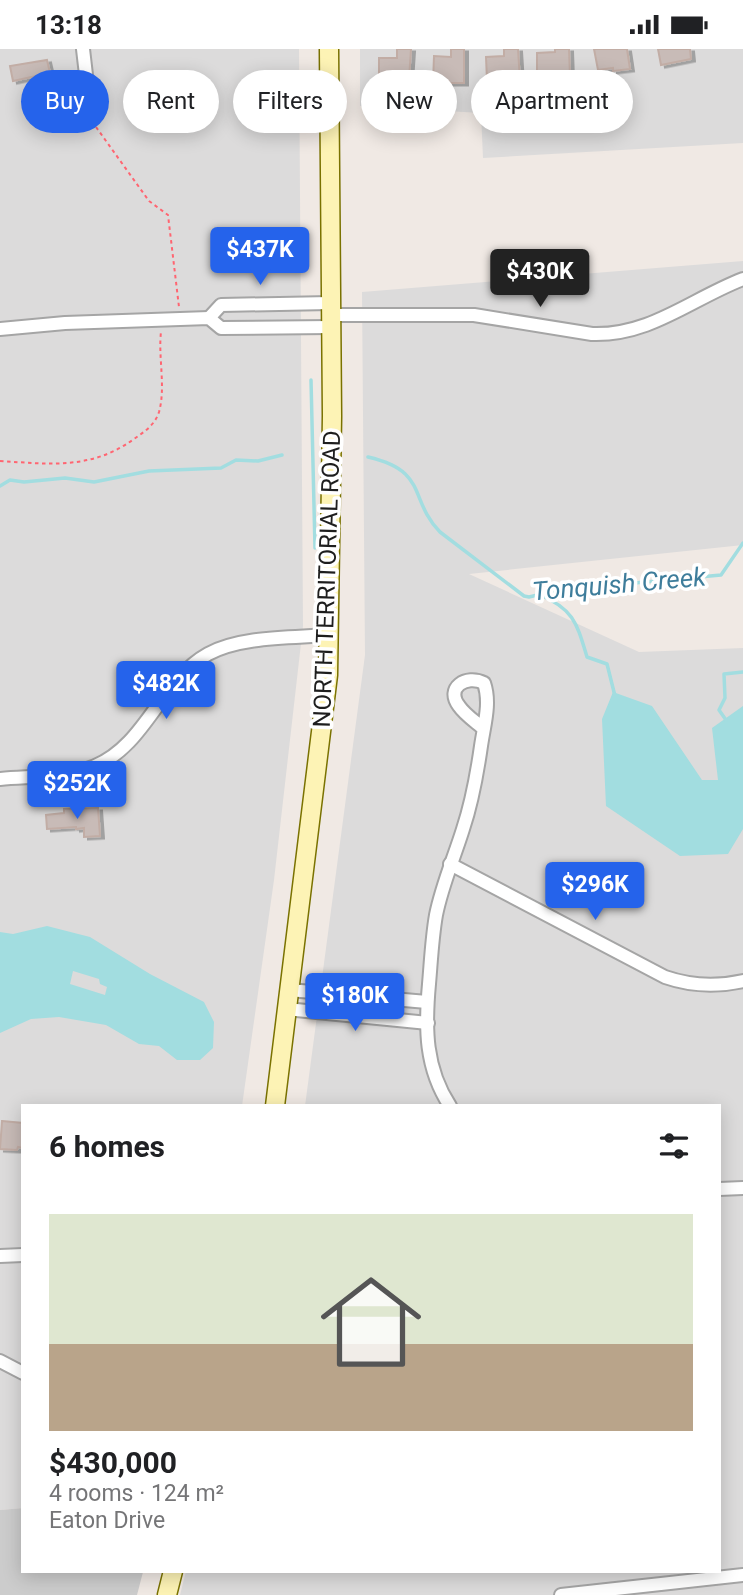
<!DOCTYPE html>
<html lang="en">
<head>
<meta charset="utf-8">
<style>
  :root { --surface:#fff; --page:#f2f2f2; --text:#202124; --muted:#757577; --accent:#2563eb }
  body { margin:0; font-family:Roboto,sans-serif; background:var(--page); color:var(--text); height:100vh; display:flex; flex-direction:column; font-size:26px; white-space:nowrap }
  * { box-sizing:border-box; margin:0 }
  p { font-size:23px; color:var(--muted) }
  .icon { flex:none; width:38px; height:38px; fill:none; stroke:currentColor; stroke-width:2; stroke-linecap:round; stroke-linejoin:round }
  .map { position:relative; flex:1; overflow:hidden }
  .drawer { position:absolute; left:21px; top:1055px; width:700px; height:469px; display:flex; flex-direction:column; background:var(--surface); border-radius:0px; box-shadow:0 4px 18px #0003 }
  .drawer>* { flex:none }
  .hud { position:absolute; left:21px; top:21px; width:702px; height:63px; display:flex; gap:14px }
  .price { position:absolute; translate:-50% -60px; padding:0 16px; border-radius:7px; background:var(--accent); color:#fff; font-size:23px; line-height:46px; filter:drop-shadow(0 2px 4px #0008) }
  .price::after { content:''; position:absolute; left:50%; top:42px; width:21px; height:16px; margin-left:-10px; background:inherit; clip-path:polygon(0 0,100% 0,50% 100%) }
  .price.selected { background:#222; color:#fff }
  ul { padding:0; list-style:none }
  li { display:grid; align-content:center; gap:14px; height:371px; padding:0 28px }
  li span { display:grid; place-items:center; height:217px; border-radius:0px; color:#555 }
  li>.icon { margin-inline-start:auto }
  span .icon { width:126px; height:126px; fill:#fffc; stroke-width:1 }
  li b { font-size:30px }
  h2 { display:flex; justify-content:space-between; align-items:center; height:84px; padding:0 28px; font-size:30px }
  .tag { padding:0 24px; border-radius:32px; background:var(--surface); box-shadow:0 4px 18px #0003; font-size:24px; line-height:63px }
  .tag.selected { background:var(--accent); color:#fff }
  .status { display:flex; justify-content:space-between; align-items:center; height:49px; padding:0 35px; background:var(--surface); direction:ltr }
  .status svg { height:19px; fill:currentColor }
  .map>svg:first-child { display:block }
</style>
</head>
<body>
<div class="status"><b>13:18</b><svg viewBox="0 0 49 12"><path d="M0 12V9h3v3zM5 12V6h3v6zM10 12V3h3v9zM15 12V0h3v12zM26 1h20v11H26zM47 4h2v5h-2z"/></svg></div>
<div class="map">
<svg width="743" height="1546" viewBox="0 0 743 1546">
  <defs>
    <filter id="shadow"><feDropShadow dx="4" dy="2.5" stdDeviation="0" flood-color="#0004"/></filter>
  </defs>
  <rect width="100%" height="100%" fill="#f0e9e4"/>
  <!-- residential -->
  <g fill="#dcdbdb">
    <path d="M0,0H299L303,577L274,831L242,1057H23V1459L0,1461Z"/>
    <path d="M360,0H743V94L483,109L481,64L360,57Z"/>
    <path d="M743,212V496L469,525L639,603L743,599V1546H180L186,1522H719V1057H305L365,606L362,243Z"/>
  </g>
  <!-- religious -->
  <path fill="#ccc" d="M23,1459V1522L143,1523L137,1546H0V1461Z"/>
  <!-- water -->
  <g fill="#a2dde0" fill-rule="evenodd">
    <path d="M613,643L652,657L702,731H718L712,679L743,657V780L728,805L680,807L606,757L602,670Z"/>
    <path d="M47,877L90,888L150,925L204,953L214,973L213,999L200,1011H177L159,997L139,995L106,976L59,968L31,970L0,984V883L13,885ZM73,922L99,930L100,935L107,938L105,946L70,935Z"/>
  </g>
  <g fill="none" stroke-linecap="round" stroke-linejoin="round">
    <!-- stream -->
    <g stroke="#a2dde0" stroke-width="3.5">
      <path d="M311,331L315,499"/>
      <path d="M368,408C429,422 408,450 440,483L524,547L529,548L559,541L721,526L743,494"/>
      <path d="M0,437L10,431L24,433L65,429L94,433L149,422L221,419L236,411L258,412L282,406"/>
      <path d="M540,546C574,560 577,575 587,608L607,615L615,647"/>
      <path d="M726,671L719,661L725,649L724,625L743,623"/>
    </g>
  </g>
  <!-- building -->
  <g fill="#c8bbb7" stroke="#c2ada5" stroke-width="2" filter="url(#shadow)">
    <path d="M397,0H411L409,30L379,31V9H397Z"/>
    <path d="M451,0H464V34H433L434,7L451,8Z"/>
    <path d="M504,0H518L520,32L503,33L502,29L487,31L486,8L504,7Z"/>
    <path d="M555,0H569L570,28L553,29V25L537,26V4L555,3Z"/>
    <path d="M594,0H627L630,20L613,22V19L598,21Z"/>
    <path d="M658,0H690L691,10L661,16Z"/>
    <path d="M47,11L50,24L13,32L10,17Z"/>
    <path d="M98,759L100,787L84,788V779L76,780V778L47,780L46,766L64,764V760Z"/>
    <path d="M2,1072L23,1074V1099L18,1098L17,1101L0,1100Z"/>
  </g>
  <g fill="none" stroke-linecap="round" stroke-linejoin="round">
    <defs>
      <g id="minor">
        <path d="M83,0L91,69"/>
        <path d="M330,266H474L592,285C650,287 691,250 743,230"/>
        <path d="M209,269L221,256L330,254"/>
        <path d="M0,280L65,274L209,269L221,279L331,278"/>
        <path d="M0,730C30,727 67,729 95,717C146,696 161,631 208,605C241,587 292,589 329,586"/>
        <path d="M450,815L665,928C691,937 716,938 743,932"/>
        <path d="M289,941L427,953"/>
        <path d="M286,960L428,974"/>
        <path d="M450,1057C425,1019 425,979 429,935C431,912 432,889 436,866C442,836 454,809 463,780C472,753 477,725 481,697C484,676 491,654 484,634C466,625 445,639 459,657C465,666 476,673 484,680"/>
        <path d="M719,1140L743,1139"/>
        <path d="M0,1207L23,1206"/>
        <path d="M0,1312L23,1324"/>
        <path d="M561,1546L743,1526"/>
      </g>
      <g id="secondary">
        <path d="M275,1057L328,626L332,367L329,0"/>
        <path d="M167,1546L173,1522"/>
      </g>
    </defs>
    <!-- minor casing -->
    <use href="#minor" stroke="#a5a5a5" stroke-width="16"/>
    <!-- secondary casing -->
    <use href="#secondary" stroke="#7a7200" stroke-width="21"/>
    <!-- path -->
    <g stroke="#ff6571" stroke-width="2" stroke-dasharray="3.5 3.5" stroke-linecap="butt">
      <path d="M96,78L149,152L168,166L179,258"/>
      <path d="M0,412C50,415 91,421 134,390C144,383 155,376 159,363C166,338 158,308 161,283"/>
    </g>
    <!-- minor -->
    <use href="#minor" stroke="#fff" stroke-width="12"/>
    <!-- secondary -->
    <use href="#secondary" stroke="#fdf3b5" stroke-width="18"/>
  </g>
  <g text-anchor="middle" stroke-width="7" stroke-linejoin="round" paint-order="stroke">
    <!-- street labels -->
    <g font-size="24" fill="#1e1e1e" stroke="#fff">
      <text transform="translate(327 530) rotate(-88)" y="8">NORTH TERRITORIAL ROAD</text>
    </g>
    <!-- water labels -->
    <g font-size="26" font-style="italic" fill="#3e7d9b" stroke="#fff">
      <text transform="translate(619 535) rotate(-5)" y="9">Tonquish Creek</text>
    </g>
  </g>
</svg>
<b class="price" style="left:260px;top:238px">$437K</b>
<b class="price selected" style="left:540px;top:260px">$430K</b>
<b class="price" style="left:166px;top:672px">$482K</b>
<b class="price" style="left:77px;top:772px">$252K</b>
<b class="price" style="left:595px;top:873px">$296K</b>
<b class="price" style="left:355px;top:984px">$180K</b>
<div class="hud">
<a class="tag selected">Buy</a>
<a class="tag">Rent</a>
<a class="tag">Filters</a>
<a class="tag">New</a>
<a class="tag">Apartment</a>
</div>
<section class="drawer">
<h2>6 homes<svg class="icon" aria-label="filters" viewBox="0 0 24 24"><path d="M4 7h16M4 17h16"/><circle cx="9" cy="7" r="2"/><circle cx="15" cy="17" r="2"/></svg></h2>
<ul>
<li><span style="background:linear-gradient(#dfe7d0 60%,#b9a48a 0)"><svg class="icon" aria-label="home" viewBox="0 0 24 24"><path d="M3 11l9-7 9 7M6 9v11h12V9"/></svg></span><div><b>$430,000</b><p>4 rooms · 124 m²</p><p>Eaton Drive</p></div></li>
</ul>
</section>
</div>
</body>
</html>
